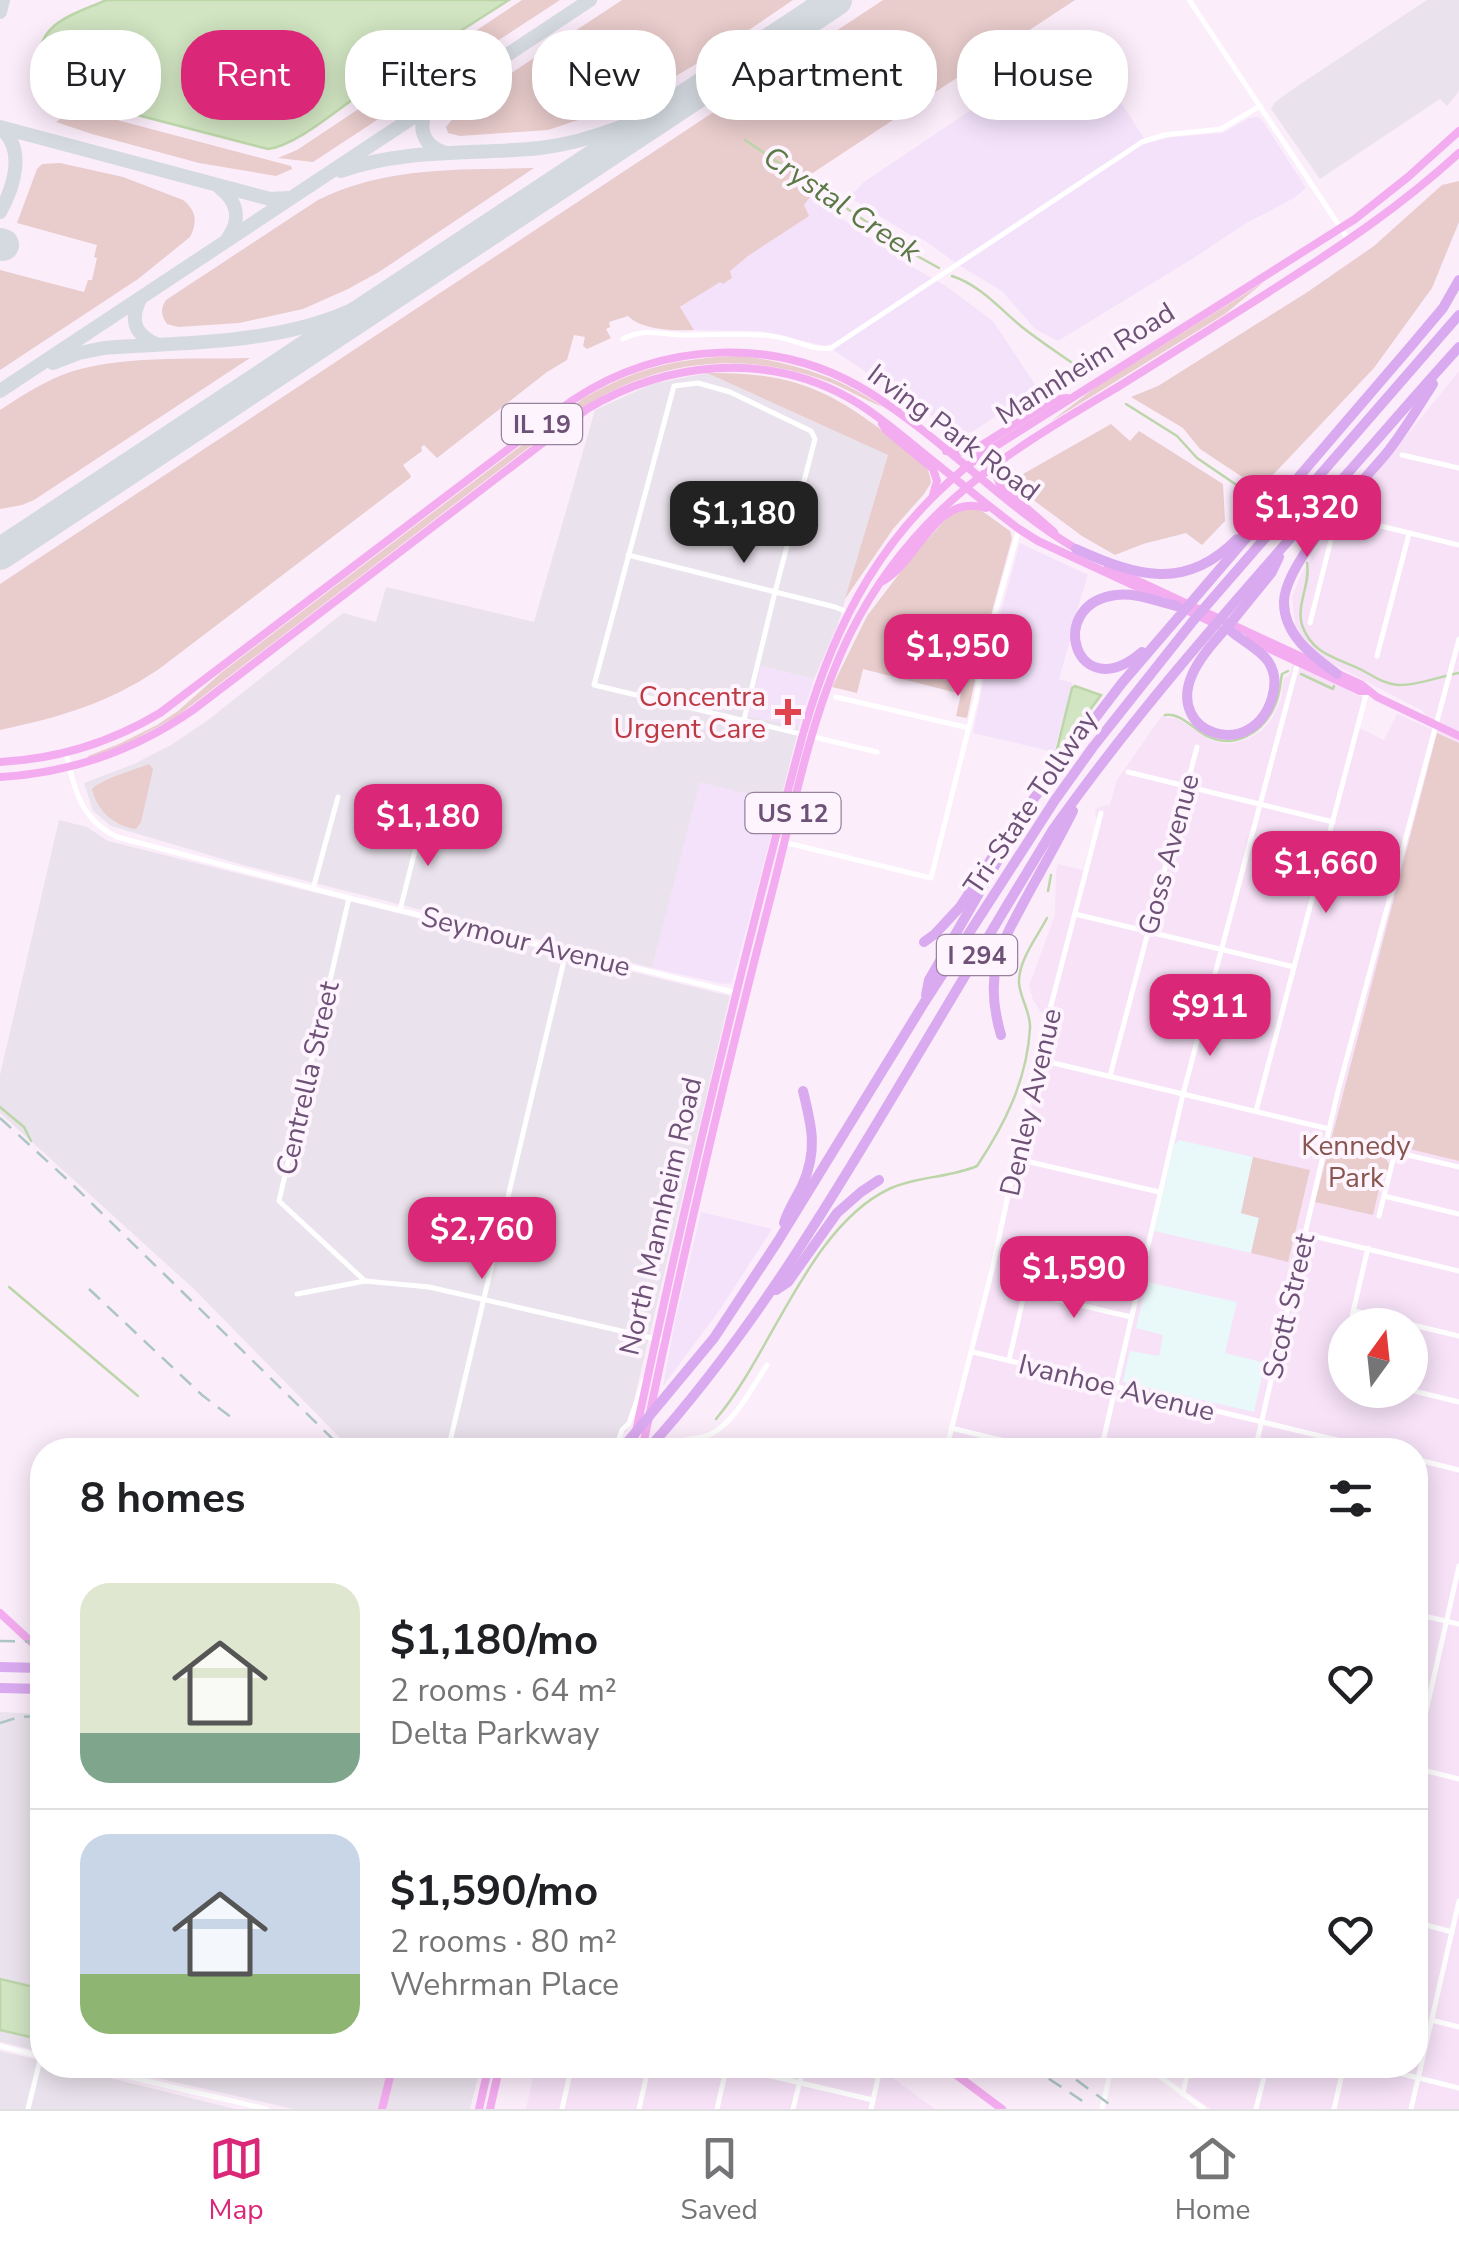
<!DOCTYPE html>
<html lang="en">
<head>
<meta charset="utf-8">
<style>
  :root { --surface:#fff; --page:#f2f2f2; --text:#202124; --muted:#757577; --line:#e0e0e0; --accent:#db2777 }
  body { margin:0; font-family:"Nunito Sans",sans-serif; background:var(--page); color:var(--text); height:100vh; display:flex; flex-direction:column; font-size:38px; white-space:nowrap }
  * { box-sizing:border-box; margin:0 }
  p { font-size:32px; color:var(--muted) }
  .icon { flex:none; width:55px; height:55px; fill:none; stroke:currentColor; stroke-width:2; stroke-linecap:round; stroke-linejoin:round }
  .map { position:relative; flex:1; overflow:hidden }
  .drawer { position:absolute; left:30px; top:1438px; width:1398px; height:640px; display:flex; flex-direction:column; background:var(--surface); border-radius:40px; box-shadow:0 5px 25px #0003 }
  .drawer>* { flex:none }
  .top-card { position:absolute; left:30px; top:30px; width:1400px; height:90px; display:flex; gap:20px }
  .needle { width:65px; rotate:15deg }
  .controls { position:absolute; left:1328px; top:1308px; display:grid; gap:20px }
  .controls a { display:grid; place-items:center; width:100px; height:100px; border-radius:50%; background:var(--surface); box-shadow:0 5px 25px #0003; font-size:50px }
  .price { position:absolute; translate:-50% -85px; padding:0 22px; border-radius:20px; background:var(--accent); color:#fff; font-size:32px; line-height:65px; filter:drop-shadow(0 2px 5px #0008) }
  .price::after { content:''; position:absolute; left:50%; top:60px; width:30px; height:22px; margin-left:-15px; background:inherit; clip-path:polygon(0 0,100% 0,50% 100%) }
  .price.on { background:#222; color:#fff }
  ul { padding:0; list-style:none }
  li { display:flex; align-items:center; gap:30px; height:250px; padding:0 50px }
  li+li { border-top:2px solid var(--line) }
  li span { display:grid; place-items:center; flex:none; width:280px; height:200px; border-radius:30px; color:#555 }
  li>.icon { margin-inline-start:auto }
  span .icon { width:120px; height:120px; fill:#fffc; stroke-width:1 }
  li b { font-size:42px }
  h2 { display:flex; justify-content:space-between; align-items:center; height:120px; padding:0 50px; font-size:42px }
  .chip { padding:0 35px; border-radius:40px; background:var(--surface); box-shadow:0 5px 25px #0003; font-size:35px; line-height:90px }
  .chip.on { background:var(--accent); color:#fff }
  .tabs { display:flex; justify-content:space-around; align-items:center; height:140px; border-top:2px solid var(--line); background:var(--surface); font-size:28px; color:var(--muted) }
  .tabs a { display:grid; justify-items:center; gap:5px }
  .tabs .on { color:var(--accent) }
  .map>svg:first-child { display:block }
</style>
</head>
<body>
<div class="map">
<svg width="1459" height="2109" viewBox="0 0 1459 2109">
  <rect width="100%" height="100%" fill="#fcedfb"/>
  <!-- residential -->
  <g fill="#f7e2f8" fill-rule="evenodd">
    <path d="M1459,371V743L1437,734L1316,1201L1382,1175L1387,1176L1385,1159L1389,1149L1397,1146L1459,1161V2109H1211L1185,2091L1192,2065H1415V1450H949L1034,1098L1038,1066L1050,1021L1043,1015L1033,1000L1029,986L1055,915L1056,870L1058,864L1083,870L1097,820L1095,810L1099,807L1110,805L1117,780L1163,714L1167,718H1176L1213,741L1228,744L1246,740L1261,731L1272,719L1281,699L1284,678L1290,675L1293,664L1366,699L1359,728L1384,740L1397,714L1436,731L1423,711L1323,659L1300,637L1295,625L1292,597L1302,573L1325,536ZM1345,1325H1410V1390H1345Z"/>
    <path d="M536,2065H875L935,2109H526Z"/>
  </g>
  <!-- commercial -->
  <g fill="#f4e2fb">
    <path d="M1082,42L1147,143L1173,137L1223,133L1249,118L1258,117L1262,120L1306,188L1294,198L1245,224L1192,259L1058,341L1035,329L1002,291L960,266L924,240L912,236L849,197L864,182L971,110L974,113Z"/>
    <path d="M810,197L914,268L946,286L993,321L1038,389L972,432L959,434L833,350L830,344L825,346L761,331L694,330L680,308L720,281L723,284L731,279L730,271L748,256L808,216L804,205Z"/>
    <path d="M1020,543L1088,575L1073,623L1071,637L1059,679L1073,683L1054,752L973,733L988,658Z"/>
    <path d="M761,666L814,679L799,727L749,716Z"/>
    <path d="M700,781L780,802L732,983L724,984L652,968Z"/>
    <path d="M701,1212L772,1229L721,1308L663,1386L674,1326Z"/>
  </g>
  <!-- industrial -->
  <g fill="#eae2ec">
    <path d="M1427,0H1459V91L1447,106L1440,99L1320,179L1271,109L1275,102L1299,85Z"/>
    <path d="M707,373L888,455L838,624L814,679L761,666L749,716L799,727L780,802L700,782L652,968L243,865L111,826L93,811L84,783L134,764L171,745L208,720L343,613L376,622L386,587L534,622L595,410L652,384Z"/>
    <path d="M59,820L87,827L108,841L730,996L627,1430L608,1450H352L195,1290L0,1113V1075Z"/>
    <path d="M0,1712L42,1714V2052L0,2042Z"/>
    <path d="M0,2051L42,2061V2065H57L235,2109H0Z"/>
    <path d="M100,2065H481L470,2109H293Z"/>
  </g>
  <!-- education -->
  <g fill="#e9f8f9">
    <path d="M1179,1140L1253,1157L1241,1213L1259,1218L1251,1253L1154,1231L1174,1145Z"/>
    <path d="M1147,1282L1237,1302L1225,1353L1265,1363L1254,1412L1123,1382L1130,1351L1159,1356L1163,1335L1136,1328Z"/>
  </g>
  <!-- green -->
  <g fill="#e9cccc">
    <path d="M522,0H560L313,162L278,158L297,150Z"/>
    <path d="M622,0H793L715,53L657,87L605,111L548,130L460,136L448,133L446,127L466,103Z"/>
    <path d="M883,0H1075L796,184L810,197L804,205L809,216L748,256L730,271L732,278L723,284L720,282L680,307L694,330C674,331 642,330 628,316L609,322L610,327L606,329L611,338L587,349L583,346L585,337L574,335L567,360L547,372L437,458L424,445L421,447L422,451L403,465L411,476L410,478L159,669C107,704 60,717 0,730V584Z"/>
    <path d="M83,111L291,166L292,169L276,176L199,163L92,134L56,122L68,113Z"/>
    <path d="M60,163L123,177L183,200C196,210 198,222 190,237L138,279L0,370V270L84,292L88,280H92L97,258L94,257L97,245L17,223L37,169L42,164Z"/>
    <path d="M534,168L379,272L348,289L303,309L239,323L178,327L167,324C161,315 160,309 166,300L318,200C386,166 460,170 534,168Z"/>
    <path d="M1459,181V222L1432,288L1374,368L1271,477L1253,484L1200,449L1183,428L1131,397L1158,386L1306,293L1374,246L1442,185Z"/>
    <path d="M1264,282L1225,314L1050,422L1096,387Z"/>
    <path d="M744,356C796,364 840,377 883,407C865,401 843,386 821,379C730,348 643,363 566,419L176,717L126,744L89,758L88,756L119,744L157,725L178,711L222,672L584,398C637,367 683,357 744,356Z"/>
    <path d="M250,358L34,500L22,505L0,509V410C20,397 40,384 62,375C118,354 191,360 250,358Z"/>
    <path d="M707,373C793,372 832,390 898,443C913,456 930,462 931,483L924,494L893,529L845,599L888,455Z"/>
    <path d="M1111,424L1130,441L1139,431L1223,484L1225,521L1202,545L1186,533L1143,544L1115,555L1082,536L1009,482Z"/>
    <path d="M972,508L982,511L1010,531L1012,538L981,652L967,718L956,716L961,694L863,669L857,693L832,687L867,616L915,553L949,516L959,509Z"/>
    <path d="M1437,733L1459,743V1161L1397,1146L1389,1150L1385,1158L1390,1165L1387,1176H1382L1373,1215L1315,1202Z"/>
    <path d="M149,764L153,769L141,822L136,829C113,826 97,810 92,789C102,779 134,770 149,764Z"/>
    <path d="M1253,1157L1310,1170L1288,1262L1251,1253L1259,1218L1241,1213Z"/>
  </g>
  <!-- water -->
  <g fill="#d1e5c2" stroke="#bcd6a9" stroke-width="2.5">
    <path d="M106,0H509L390,76C353,93 304,144 268,149L72,98C41,87 27,50 54,26C68,14 89,8 106,0Z"/>
    <path d="M1075,686L1101,695L1055,757L1072,688Z"/>
    <path d="M0,1979L42,1989V2026L35,2038L0,2030Z"/>
  </g>
  <g fill="none" stroke-linecap="round" stroke-linejoin="round">
    <!-- stream -->
    <g stroke="#bcd6a9" stroke-width="2.5">
      <path d="M745,140L919,257L939,268"/>
      <path d="M952,276C980,285 1000,309 1022,327C1041,342 1061,355 1081,369"/>
      <path d="M1126,404L1177,436L1197,458L1263,503"/>
      <path d="M1307,563C1311,583 1296,604 1302,625C1312,655 1338,658 1362,670C1373,676 1384,684 1398,685C1417,686 1440,676 1459,673"/>
      <path d="M1301,674L1333,689L1334,686"/>
      <path d="M1165,715C1179,712 1193,728 1205,735C1234,751 1264,732 1275,705C1280,695 1280,684 1282,674L1288,671"/>
      <path d="M1048,891L1051,875"/>
      <path d="M0,1107L24,1127L31,1141"/>
      <path d="M9,1287L138,1396"/>
      <path d="M716,1419C772,1353 809,1227 889,1189C917,1176 949,1178 977,1166C1005,1124 1027,1080 1030,1028C1031,1013 1020,998 1019,983C1018,961 1037,937 1047,918"/>
      <path d="M675,1450L690,1448"/>
    </g>
    <!-- taxiway -->
    <g stroke="#d4dae0" stroke-width="14">
      <path d="M0,12L3,0"/>
      <path d="M429,106C417,125 421,144 443,152"/>
      <path d="M0,127L270,199L289,198"/>
      <path d="M341,171C404,148 473,155 540,148C593,142 646,118 692,94"/>
      <path d="M220,188C238,202 241,220 228,238"/>
      <path d="M0,212C14,187 26,149 1,129"/>
      <path d="M140,299C130,320 134,334 156,344"/>
      <path d="M53,363L79,353L104,348C171,343 241,344 307,326C343,317 375,299 408,283"/>
      <path d="M0,391L590,0"/>
    </g>
    <!-- runway -->
    <g stroke="#d4dae0" stroke-width="32">
      <path d="M0,244L3,245"/>
      <path d="M0,554L836,0"/>
    </g>
    <!-- minor -->
    <g stroke="#fff" stroke-width="5">
      <path d="M1190,1L1348,239"/>
      <path d="M623,339C647,327 659,335 684,335C716,335 746,332 778,337C794,340 814,351 831,348L1142,142L1164,135L1221,129L1260,106"/>
      <path d="M1402,455L1459,468"/>
      <path d="M628,555L835,607L847,612"/>
      <path d="M1310,623L1332,536L1338,526L1348,518L1459,545"/>
      <path d="M1377,656L1409,534"/>
      <path d="M836,697L969,728"/>
      <path d="M744,720L775,592L815,439L811,431L730,392L698,383L674,386L594,685L877,752"/>
      <path d="M66,753C75,790 80,819 117,837L349,898L737,993"/>
      <path d="M1128,772L1333,822"/>
      <path d="M775,840L931,878L976,699L983,656L1019,529"/>
      <path d="M313,889L338,797"/>
      <path d="M349,898L279,1201L365,1281"/>
      <path d="M400,910L423,819"/>
      <path d="M1075,914L1294,967"/>
      <path d="M1037,1059L1329,1129"/>
      <path d="M1110,1076L1197,747"/>
      <path d="M1256,1111L1367,691"/>
      <path d="M1017,1159L1159,1192"/>
      <path d="M1384,1196L1459,1214"/>
      <path d="M1379,1216L1395,1152L1459,1167"/>
      <path d="M1305,1234L1459,1271"/>
      <path d="M1025,1292L1131,1317"/>
      <path d="M297,1294L365,1281L429,1287L665,1341"/>
      <path d="M1354,1311L1459,1336"/>
      <path d="M1350,1325L1368,1248"/>
      <path d="M1345,1348L1342,1361L1345,1371"/>
      <path d="M973,1352L1378,1450"/>
      <path d="M1009,1360L1032,1260"/>
      <path d="M1410,1390L1459,1402"/>
      <path d="M951,1428L1017,1444L1023,1446V1450"/>
      <path d="M704,1444L731,1450"/>
      <path d="M448,1450L566,952"/>
      <path d="M615,1450L622,1430L629,1423L644,1380"/>
      <path d="M667,1450C677,1437 696,1441 711,1434C736,1421 752,1387 767,1365"/>
      <path d="M946,1450L993,1266L1037,1059L1101,813"/>
      <path d="M1101,1450L1183,1094L1298,662"/>
      <path d="M1255,1450L1338,1091L1459,639"/>
      <path d="M1415,1459L1459,1470"/>
      <path d="M1415,1614L1459,1624"/>
      <path d="M1415,1760L1459,1566"/>
      <path d="M1415,1768L1459,1779"/>
      <path d="M1415,1922L1452,1932"/>
      <path d="M1431,2020L1459,2027"/>
      <path d="M0,2046L40,2056"/>
      <path d="M79,2065L266,2109"/>
      <path d="M724,2065L873,2100"/>
      <path d="M1144,2065L1204,2109"/>
      <path d="M1366,2065L1459,2088"/>
      <path d="M1183,2094L1189,2065"/>
      <path d="M28,2109L41,2056"/>
      <path d="M562,2109L572,2065"/>
      <path d="M639,2109L649,2065"/>
      <path d="M717,2109L727,2065"/>
      <path d="M793,2109L804,2065"/>
      <path d="M871,2109L881,2065"/>
      <path d="M1102,2109L1112,2065"/>
      <path d="M1256,2109L1267,2065"/>
      <path d="M1334,2109L1344,2065"/>
      <path d="M1411,2109L1459,1901"/>
    </g>
    <!-- major -->
    <g stroke="#f4acf0" stroke-width="8">
      <path d="M882,424L887,431L933,469L937,481L933,495"/>
      <path d="M946,451L965,452L974,450L1054,400L1067,398"/>
      <path d="M1000,462L996,474L1000,485L1054,532"/>
      <path d="M1108,567L1362,685L1377,697L1459,736"/>
      <path d="M883,581C919,560 936,492 986,508"/>
      <path d="M1180,607L1217,625"/>
      <path d="M1248,639L1360,691H1367"/>
      <path d="M0,762C58,759 110,743 160,713L573,400C662,341 778,335 870,393C944,439 1003,506 1078,550"/>
      <path d="M0,777C71,773 134,751 193,710L587,409C666,362 766,351 849,398C871,410 891,427 911,443C947,472 982,501 1019,529L1038,541L1159,597"/>
      <path d="M632,1450C683,1210 739,971 803,734C835,620 884,529 980,456L1355,219L1408,177L1459,131"/>
      <path d="M642,1450C681,1263 724,1077 772,892C794,807 811,713 850,634C878,578 918,528 966,488C1012,449 1064,419 1116,388C1169,355 1222,322 1275,288C1341,246 1401,206 1459,153"/>
      <path d="M0,1613L42,1652"/>
      <path d="M943,2065L1002,2109"/>
      <path d="M382,2109L393,2065"/>
      <path d="M479,2109L489,2065"/>
      <path d="M490,2109L500,2065"/>
    </g>
    <!-- highway -->
    <g stroke="#daaaf0" stroke-width="10">
      <path d="M1076,549C1136,576 1185,592 1237,539"/>
      <path d="M1232,632C1244,642 1259,649 1268,661C1276,673 1276,685 1272,698C1253,762 1166,735 1192,675C1201,654 1219,637 1233,620C1246,604 1259,588 1272,572L1279,557"/>
      <path d="M1142,652C1076,709 1044,604 1116,595C1135,592 1158,602 1177,606"/>
      <path d="M1337,674C1313,656 1283,635 1284,601C1286,561 1358,487 1385,455C1403,433 1418,407 1433,384"/>
      <path d="M924,942L935,934L960,907L1012,827L1122,683L1411,346L1443,308L1459,280"/>
      <path d="M926,995L929,980L1008,843"/>
      <path d="M1001,1035C982,970 1002,943 1032,887C1046,862 1060,837 1073,811"/>
      <path d="M784,1223C788,1210 796,1198 802,1186C818,1151 812,1127 803,1091"/>
      <path d="M776,1290L788,1282L837,1213L861,1192L879,1180"/>
      <path d="M621,1450L714,1338L778,1241L924,1003L1055,800L1093,747L1193,621L1459,315"/>
      <path d="M647,1450C745,1342 821,1217 895,1093C947,1006 999,918 1052,831C1139,708 1239,597 1338,484C1379,438 1418,392 1459,347"/>
      <path d="M0,1667L42,1668"/>
      <path d="M0,1688L42,1689"/>
    </g>
    <!-- rail -->
    <g stroke="#abc6c5" stroke-width="2.5" stroke-dasharray="15 10" stroke-linecap="butt">
      <path d="M0,1118L71,1183L344,1450"/>
      <path d="M89,1289L202,1395L232,1418"/>
      <path d="M0,1641L42,1642"/>
      <path d="M0,1723L19,1717L42,1716"/>
      <path d="M1028,2065L1090,2106"/>
      <path d="M1056,2065L1116,2109"/>
    </g>
  </g>
  <!-- markers -->
  <path fill="#e0444e" stroke="#fef4fe" stroke-width="4" d="M783 697h10v10h10v10h-10v10h-10v-10h-10v-10h10z"/>
  <g text-anchor="middle" stroke-width="8" stroke-linejoin="round" paint-order="stroke">
    <!-- shield labels -->
    <g fill="#fef4fe" stroke="#99829f" stroke-width="2.5">
      <rect x="502" y="404" width="80" height="40" rx="8"/>
      <rect x="745.5" y="793" width="95" height="40" rx="8"/>
      <rect x="937" y="935" width="80" height="40" rx="8"/>
    </g>
    <g font-size="25" font-weight="bold" fill="#6e5176">
      <text x="542" y="433">IL 19</text>
      <text x="793" y="822">US 12</text>
      <text x="977" y="964">I 294</text>
    </g>
    <!-- street labels -->
    <g font-size="28" fill="#6e5176" stroke="#fef4fe">
      <text transform="translate(1085 363) rotate(-32)" y="10">Mannheim Road</text>
      <text transform="translate(954 432) rotate(37)" y="10">Irving Park Road</text>
      <text transform="translate(1030 802) rotate(-56)" y="10">Tri-State Tollway</text>
      <text transform="translate(1168 854) rotate(-75)" y="10">Goss Avenue</text>
      <text transform="translate(526 941) rotate(14)" y="10">Seymour Avenue</text>
      <text transform="translate(307 1078) rotate(-77)" y="10">Centrella Street</text>
      <text transform="translate(1030 1102) rotate(-77)" y="10">Denley Avenue</text>
      <text transform="translate(660 1216) rotate(-77)" y="10">North Mannheim Road</text>
      <text transform="translate(1288 1306) rotate(-77)" y="10">Scott Street</text>
      <text transform="translate(1117 1387) rotate(14)" y="10">Ivanhoe Avenue</text>
    </g>
    <!-- health labels -->
    <g font-size="28" fill="#be3a42" stroke="#fef4fe" text-anchor="end">
      <text x="766" y="706">Concentra<tspan x="766" dy="32">Urgent Care</tspan></text>
    </g>
    <!-- park labels -->
    <g font-size="28" fill="#87564f" stroke="#fef4fe">
      <text x="1356" y="1155">Kennedy<tspan x="1356" dy="32">Park</tspan></text>
    </g>
    <!-- water labels -->
    <g font-size="30" font-style="italic" fill="#5a7945" stroke="#fef4fe">
      <text transform="translate(842 204) rotate(34)" y="10">Crystal Creek</text>
    </g>
  </g>
</svg>
<div class="controls">
<a><svg class="needle" viewBox="-14 -14 28 28"><path d="M0-13l5 13h-10z" fill="#e53935"/><path d="M0 13l5-13h-10z" fill="#757577"/></svg></a>
</div>
<b class="price" style="left:1307px;top:560px">$1,320</b>
<b class="price on" style="left:744px;top:566px">$1,180</b>
<b class="price" style="left:958px;top:699px">$1,950</b>
<b class="price" style="left:428px;top:869px">$1,180</b>
<b class="price" style="left:1326px;top:916px">$1,660</b>
<b class="price" style="left:1210px;top:1059px">$911</b>
<b class="price" style="left:482px;top:1282px">$2,760</b>
<b class="price" style="left:1074px;top:1321px">$1,590</b>
<div class="top-card">
<a class="chip">Buy</a>
<a class="chip on">Rent</a>
<a class="chip">Filters</a>
<a class="chip">New</a>
<a class="chip">Apartment</a>
<a class="chip">House</a>
</div>
<section class="drawer">
<h2>8 homes<svg class="icon" aria-label="filters" viewBox="0 0 24 24"><path d="M4 7h16M4 17h16"/><circle cx="9" cy="7" r="2"/><circle cx="15" cy="17" r="2"/></svg></h2>
<ul>
<li><span style="background:linear-gradient(#dfe7d0 75%,#7fa58c 0)"><svg class="icon" aria-label="home" viewBox="0 0 24 24"><path d="M3 11l9-7 9 7M6 9v11h12V9"/></svg></span><div><b>$1,180/mo</b><p>2 rooms · 64 m²</p><p>Delta Parkway</p></div><svg class="icon" aria-label="heart" viewBox="0 0 24 24"><path d="M12 20l-8-8c-3-5 5-10 8-4 3-6 11-1 8 4z"/></svg></li>
<li><span style="background:linear-gradient(#c9d6e8 70%,#8fb573 0)"><svg class="icon" aria-label="home" viewBox="0 0 24 24"><path d="M3 11l9-7 9 7M6 9v11h12V9"/></svg></span><div><b>$1,590/mo</b><p>2 rooms · 80 m²</p><p>Wehrman Place</p></div><svg class="icon" aria-label="heart" viewBox="0 0 24 24"><path d="M12 20l-8-8c-3-5 5-10 8-4 3-6 11-1 8 4z"/></svg></li>
</ul>
</section>
</div>
<nav class="tabs">
<a class="on"><svg class="icon" aria-label="map" viewBox="0 0 24 24"><path d="M3 6l6-2 6 2 6-2v14l-6 2-6-2-6 2zM9 4v14M15 6v14"/></svg>Map</a>
<a><svg class="icon" aria-label="saved" viewBox="0 0 24 24"><path d="M7 4h10v16l-5-4-5 4z"/></svg>Saved</a>
<a><svg class="icon" aria-label="home" viewBox="0 0 24 24"><path d="M3 11l9-7 9 7M6 9v11h12V9"/></svg>Home</a>
</nav>
</body>
</html>
